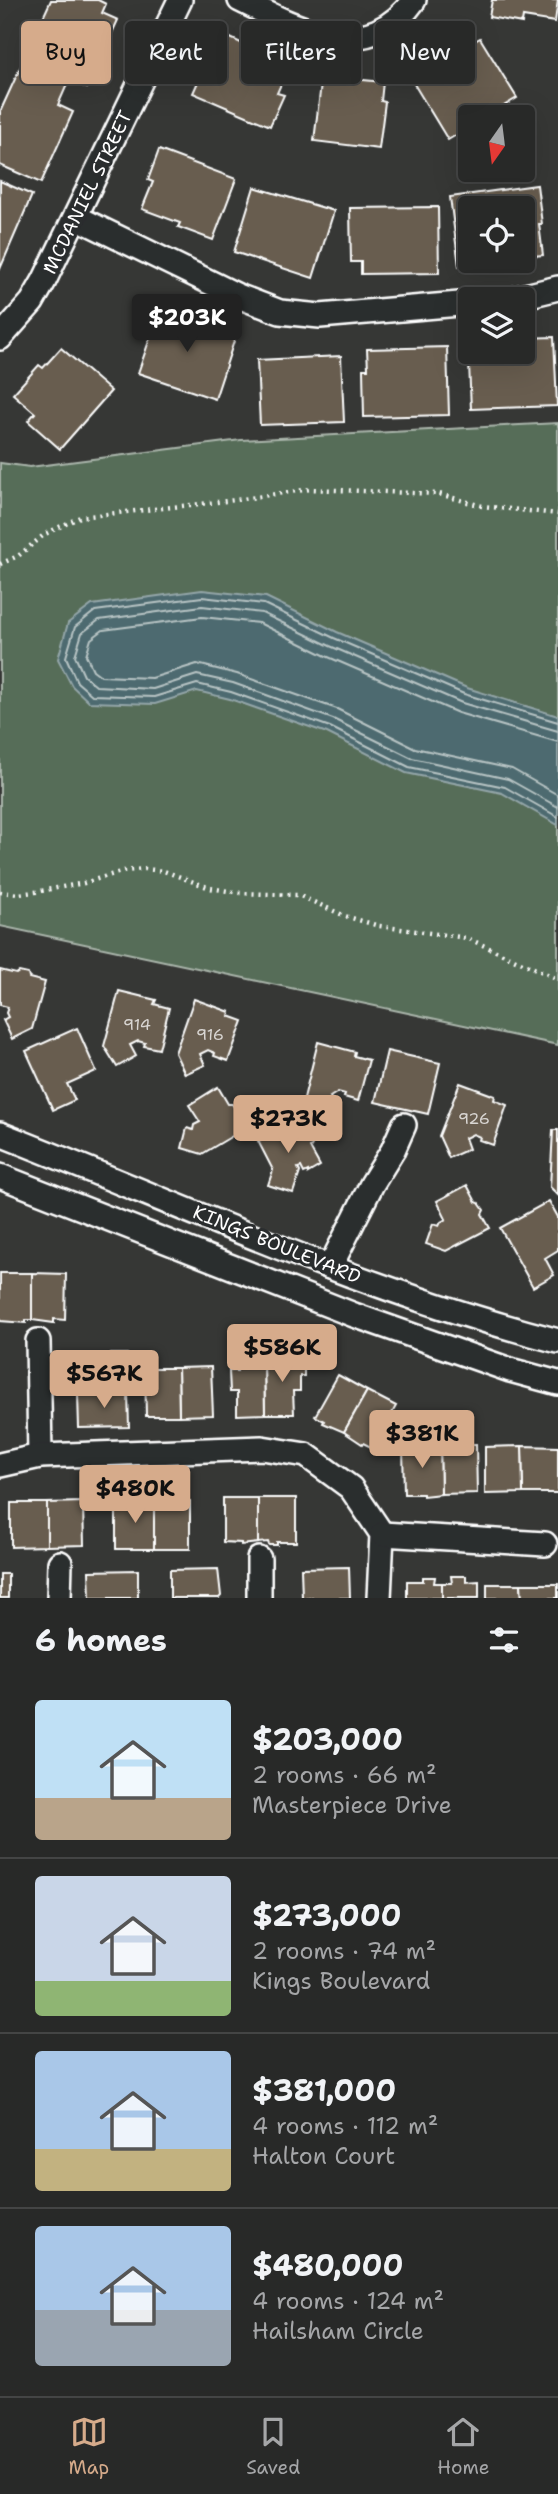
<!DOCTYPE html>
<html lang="en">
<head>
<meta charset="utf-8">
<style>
  :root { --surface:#282928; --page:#303130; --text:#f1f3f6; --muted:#a5a6a8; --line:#444545; --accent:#d6ab8b }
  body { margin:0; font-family:"Shantell Sans",sans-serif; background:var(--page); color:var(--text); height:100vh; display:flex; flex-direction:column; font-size:26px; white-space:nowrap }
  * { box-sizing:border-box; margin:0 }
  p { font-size:23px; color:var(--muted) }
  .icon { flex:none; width:38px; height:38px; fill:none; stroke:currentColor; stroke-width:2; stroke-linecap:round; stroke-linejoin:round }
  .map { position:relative; height:1598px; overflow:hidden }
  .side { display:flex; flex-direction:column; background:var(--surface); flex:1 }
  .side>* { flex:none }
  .guide { position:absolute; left:21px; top:21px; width:516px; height:63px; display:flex; gap:14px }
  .needle { width:46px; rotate:194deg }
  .tools { position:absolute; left:458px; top:105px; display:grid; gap:14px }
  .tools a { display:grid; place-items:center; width:77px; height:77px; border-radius:7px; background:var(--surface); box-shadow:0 7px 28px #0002,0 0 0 2px var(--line); font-size:35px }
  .price { position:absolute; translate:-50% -60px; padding:0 16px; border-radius:7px; background:var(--accent); color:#111; font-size:23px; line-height:46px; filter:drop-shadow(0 2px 4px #0008) }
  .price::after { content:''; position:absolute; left:50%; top:42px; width:21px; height:16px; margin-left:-10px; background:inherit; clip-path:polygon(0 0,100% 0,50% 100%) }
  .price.active { background:#222; color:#fff }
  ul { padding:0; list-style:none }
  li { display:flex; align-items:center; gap:21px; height:175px; padding:0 35px }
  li+li { border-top:2px solid var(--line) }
  li span { display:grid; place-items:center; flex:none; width:196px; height:140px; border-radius:7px; color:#555 }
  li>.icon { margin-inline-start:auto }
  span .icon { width:84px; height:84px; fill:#fffc; stroke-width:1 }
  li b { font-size:30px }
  h2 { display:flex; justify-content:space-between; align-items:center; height:84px; padding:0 35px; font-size:30px }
  .pill { padding:0 24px; border-radius:7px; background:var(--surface); box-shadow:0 7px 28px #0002,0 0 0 2px var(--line); font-size:24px; line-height:63px }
  .pill.active { background:var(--accent); color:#111 }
  .tabs { display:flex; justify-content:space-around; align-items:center; height:98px; border-top:2px solid var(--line); background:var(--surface); font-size:19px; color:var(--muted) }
  .tabs a { display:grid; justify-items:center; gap:4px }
  .tabs .active { color:var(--accent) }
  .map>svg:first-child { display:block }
</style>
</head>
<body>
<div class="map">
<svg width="558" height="1598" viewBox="0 0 558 1598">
  <rect width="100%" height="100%" fill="#363735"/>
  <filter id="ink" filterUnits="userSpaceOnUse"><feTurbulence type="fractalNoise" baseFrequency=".0143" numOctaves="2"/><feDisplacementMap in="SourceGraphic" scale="14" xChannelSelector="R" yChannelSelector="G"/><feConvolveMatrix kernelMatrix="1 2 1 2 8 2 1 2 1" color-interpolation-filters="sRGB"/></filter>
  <g filter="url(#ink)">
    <!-- green -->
    <path fill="#576d59" stroke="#abb6ac" stroke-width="2" d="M558,423V1045L0,926V463L30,467L241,440Z"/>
    <!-- water -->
    <path fill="#4d6b6f" stroke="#94a6a9" stroke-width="2" d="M202,590L266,597L337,632L467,688L558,716V825L502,793L406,773L327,733L230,699L197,691L155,704L89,702L72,686L58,659L68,623L92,605Z"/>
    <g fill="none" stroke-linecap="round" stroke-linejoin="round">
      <!-- shore -->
      <g stroke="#b8c4c5" stroke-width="2">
        <path d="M558,722L464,694L334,638L264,604L202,597L95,611L75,627L66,657L77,682L92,695L154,697L197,684L231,692L330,727L409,767L505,787L558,817"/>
        <path d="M558,731L462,703L330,646L262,613L202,606L99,620L82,633L75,656L84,676L96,686L153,689L197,675L233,683L333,719L412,758L508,779L558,807"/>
        <path d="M558,742L458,713L326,656L259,623L202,617L103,630L91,639L86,655L93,670L101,676L152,678L197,664L237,674L337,709L415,748L512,769L558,795"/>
      </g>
    </g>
    <!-- building -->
    <g fill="#675d4f" stroke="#fff" stroke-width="2">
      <path d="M51,0H98L106,4L102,13L118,20L87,88L69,80L58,105L73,112L41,183L0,165V112Z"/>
      <path d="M492,0H558L555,22L523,17L522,23L489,17Z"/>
      <path d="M220,33L289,66L277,93L284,95L270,126L193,93Z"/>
      <path d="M480,38L517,98L485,117H471V126L448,140L411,79L439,62L449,79L463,70L453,54Z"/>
      <path d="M322,76L383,82L381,101L385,102L379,149L314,141Z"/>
      <path d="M159,150L236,179L213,240L178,227L180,223L142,209L153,182L148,180Z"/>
      <path d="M0,181L32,195L0,269Z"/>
      <path d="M537,185L542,224H539L543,255L523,257V208H471V261H498L459,266L450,197Z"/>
      <path d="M254,187L334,211L313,278L234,252Z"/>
      <path d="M438,207L439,273L361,274V262H351L350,208Z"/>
      <path d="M160,309L236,335L215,399L138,373Z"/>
      <path d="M554,337L557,406L471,409L468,340H471V352H523V338Z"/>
      <path d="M447,347L449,415L364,417L363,369H368L367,349Z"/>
      <path d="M61,348L111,391L60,449L28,421L35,413L13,394L39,365L43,368Z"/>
      <path d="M341,356L344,422L260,425L257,360Z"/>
      <path d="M0,970L16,974L19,972L28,974L29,978L45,982L32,1029L12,1039L3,1020L8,1017L6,1013L8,1007L0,1005Z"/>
      <path d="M119,991L156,1000L154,1004L169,1008L159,1049L144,1046L145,1043L138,1041L130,1045L136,1056L117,1067L104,1046Z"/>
      <path d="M194,999L230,1012L229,1016L243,1021L228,1061L214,1056L215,1053L208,1050L200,1054L205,1065L185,1074L175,1053Z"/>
      <path d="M77,1028L96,1071L67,1084L75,1100L53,1110L26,1051Z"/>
      <path d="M318,1042L355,1052L354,1056L369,1060L358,1101L344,1097L345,1094L338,1092L330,1097L336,1107L316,1119L304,1098Z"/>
      <path d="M387,1051L440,1063L428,1114L375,1102Z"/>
      <path d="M460,1083L495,1096L494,1100L507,1105L493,1145L479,1140L480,1137L473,1134L465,1138L469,1149L449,1158L439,1136Z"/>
      <path d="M218,1087L228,1104H232L237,1111L235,1114L244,1129L202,1154L182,1148L187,1128L193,1130L194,1125L200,1122L189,1105Z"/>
      <path d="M296,1117L312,1146L310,1148L320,1166L308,1173V1171L304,1173L301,1167L298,1168L300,1172L293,1193L268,1185L273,1170L258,1141L274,1133L272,1129Z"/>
      <path d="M553,1130H558V1195L550,1187Z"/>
      <path d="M467,1185L476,1202L479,1203L484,1210L482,1214L490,1228L446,1251L426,1244L433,1224L439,1226L441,1222L446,1219L437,1201Z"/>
      <path d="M549,1201L558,1217V1250L545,1258L554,1275L533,1287L500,1228Z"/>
      <path d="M0,1273H32V1320H26V1323L0,1321Z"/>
      <path d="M32,1273L66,1274L65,1320L54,1319V1323L32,1320Z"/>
      <path d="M78,1354H127L128,1393L78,1394Z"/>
      <path d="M272,1357H299V1359H304V1376H300V1391H293L294,1414H265L264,1366H272Z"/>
      <path d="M258,1358V1367L264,1366L265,1414L237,1415V1392H230L229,1371H237L236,1359Z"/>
      <path d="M211,1367L213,1415L179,1416L178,1368Z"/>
      <path d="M145,1368H178L179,1416H146Z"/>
      <path d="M338,1375L367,1391L344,1432L323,1423L324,1421L315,1416Z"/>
      <path d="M367,1391L396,1406L373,1448L363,1443L362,1444L344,1432Z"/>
      <path d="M128,1393L129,1427L79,1428L78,1394Z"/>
      <path d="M476,1444L477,1493L441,1494L440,1445Z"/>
      <path d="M440,1445L441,1494L423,1496V1494H404L403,1446Z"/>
      <path d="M522,1446L558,1447V1493H523Z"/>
      <path d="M522,1446L523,1493L485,1494V1447Z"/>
      <path d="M223,1498H258V1543L241,1545V1543L223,1542Z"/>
      <path d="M258,1498H296V1542H277V1545H269L268,1542L258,1543Z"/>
      <rect x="116" y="1501" width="38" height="48"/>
      <rect x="154" y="1501" width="36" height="48"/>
      <path d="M83,1502L84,1545L47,1546V1503Z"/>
      <path d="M11,1503H47V1546L11,1547Z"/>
      <path d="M349,1567L350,1598H302L301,1568Z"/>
      <path d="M218,1569L221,1596L219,1598H170V1570Z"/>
      <path d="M138,1570V1598H90L89,1571Z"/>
      <rect x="0" y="1574" width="8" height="24"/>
      <path d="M451,1576H466V1582L479,1581V1598H442V1583H452Z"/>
      <path d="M423,1577H435L434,1583H442V1598H407V1581H423Z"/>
      <path d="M487,1584H521L522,1598H487Z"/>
      <path d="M521,1584H558V1598H522Z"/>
    </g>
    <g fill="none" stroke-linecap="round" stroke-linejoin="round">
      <defs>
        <g id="minor">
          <path d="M240,0C297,28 366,67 414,0"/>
          <path d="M76,217L238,296L280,312L320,316L471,303"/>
          <path d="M513,299L558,288"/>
          <path d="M0,338L32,302L44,281L180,0"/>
          <path d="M0,1134C184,1206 366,1292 558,1341"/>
          <path d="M0,1176L354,1315L510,1370L558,1383"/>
          <path d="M330,1267L372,1184L393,1150L404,1125"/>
          <path d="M38,1341L40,1456"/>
          <path d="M0,1465L40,1456L262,1448L306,1455L351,1488L382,1534L379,1598"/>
          <path d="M382,1534L545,1544"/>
          <path d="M259,1559V1598"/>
          <path d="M59,1598L60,1563"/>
        </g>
      </defs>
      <!-- minor casing -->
      <use href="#minor" stroke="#fff" stroke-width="28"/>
      <!-- path -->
      <g stroke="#fff" stroke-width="4.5" stroke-dasharray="2 5" stroke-linecap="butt">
        <path d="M0,564L18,556L45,534L80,517L236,500L310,489L439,494L482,506L558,514"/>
        <path d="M0,892L18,894L35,892L84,883L124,871L145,869L164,871L210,888L240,893L298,895L345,916L379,926L467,938L558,979"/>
      </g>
      <!-- minor -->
      <use href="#minor" stroke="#2a2d2e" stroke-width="23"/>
    </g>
  </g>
  <g text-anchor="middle" stroke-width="6" stroke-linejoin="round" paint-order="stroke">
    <!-- number labels -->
    <g font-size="16" fill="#d9d6d3">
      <text x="137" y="1030">914</text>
      <text x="210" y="1040">916</text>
      <text x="474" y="1124">926</text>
    </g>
    <!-- street labels -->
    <g font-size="19" fill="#fff" stroke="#2a2d2e">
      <text transform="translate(87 192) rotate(-64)" y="7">MCDANIEL STREET</text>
      <text transform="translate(277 1244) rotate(22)" y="7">KINGS BOULEVARD</text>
    </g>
  </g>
</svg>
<div class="tools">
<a><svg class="needle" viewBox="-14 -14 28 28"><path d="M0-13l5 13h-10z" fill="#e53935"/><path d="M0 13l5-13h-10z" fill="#a5a6a8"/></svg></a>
<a><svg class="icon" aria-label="locate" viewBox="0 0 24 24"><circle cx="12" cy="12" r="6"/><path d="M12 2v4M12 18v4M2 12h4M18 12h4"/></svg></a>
<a><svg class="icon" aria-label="layers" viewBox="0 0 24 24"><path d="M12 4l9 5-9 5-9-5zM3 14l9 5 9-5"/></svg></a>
</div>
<b class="price active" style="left:187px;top:354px">$203K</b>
<b class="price" style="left:288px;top:1155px">$273K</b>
<b class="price" style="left:282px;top:1384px">$586K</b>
<b class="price" style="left:104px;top:1410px">$567K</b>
<b class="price" style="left:422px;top:1470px">$381K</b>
<b class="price" style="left:135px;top:1525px">$480K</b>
<div class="guide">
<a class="pill active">Buy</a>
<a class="pill">Rent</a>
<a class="pill">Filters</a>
<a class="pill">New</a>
</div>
</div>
<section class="side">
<h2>6 homes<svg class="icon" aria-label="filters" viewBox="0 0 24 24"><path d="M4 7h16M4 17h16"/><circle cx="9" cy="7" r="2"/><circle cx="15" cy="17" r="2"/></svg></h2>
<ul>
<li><span style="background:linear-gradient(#bfe0f5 70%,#b9a48a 0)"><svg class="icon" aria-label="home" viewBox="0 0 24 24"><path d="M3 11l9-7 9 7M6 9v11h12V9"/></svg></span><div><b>$203,000</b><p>2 rooms · 66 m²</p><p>Masterpiece Drive</p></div></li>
<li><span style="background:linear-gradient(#c9d6e8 75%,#8fb573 0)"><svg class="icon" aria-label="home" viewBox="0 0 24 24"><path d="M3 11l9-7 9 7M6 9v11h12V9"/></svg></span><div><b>$273,000</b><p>2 rooms · 74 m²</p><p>Kings Boulevard</p></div></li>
<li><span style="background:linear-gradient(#a9c7e8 70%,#c2b280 0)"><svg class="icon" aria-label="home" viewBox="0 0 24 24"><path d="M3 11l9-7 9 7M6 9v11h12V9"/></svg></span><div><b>$381,000</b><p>4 rooms · 112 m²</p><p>Halton Court</p></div></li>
<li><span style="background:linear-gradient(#a9c7e8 60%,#9aa5b1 0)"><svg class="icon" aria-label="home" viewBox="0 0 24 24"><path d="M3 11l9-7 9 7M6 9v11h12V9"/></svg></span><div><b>$480,000</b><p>4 rooms · 124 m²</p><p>Hailsham Circle</p></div></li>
</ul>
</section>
<nav class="tabs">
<a class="active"><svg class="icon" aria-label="map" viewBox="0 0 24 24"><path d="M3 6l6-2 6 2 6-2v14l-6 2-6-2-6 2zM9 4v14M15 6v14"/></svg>Map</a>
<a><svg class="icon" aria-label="saved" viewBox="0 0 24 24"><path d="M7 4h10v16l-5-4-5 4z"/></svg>Saved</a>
<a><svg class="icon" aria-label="home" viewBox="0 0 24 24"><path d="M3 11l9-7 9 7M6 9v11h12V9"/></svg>Home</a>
</nav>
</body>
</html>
